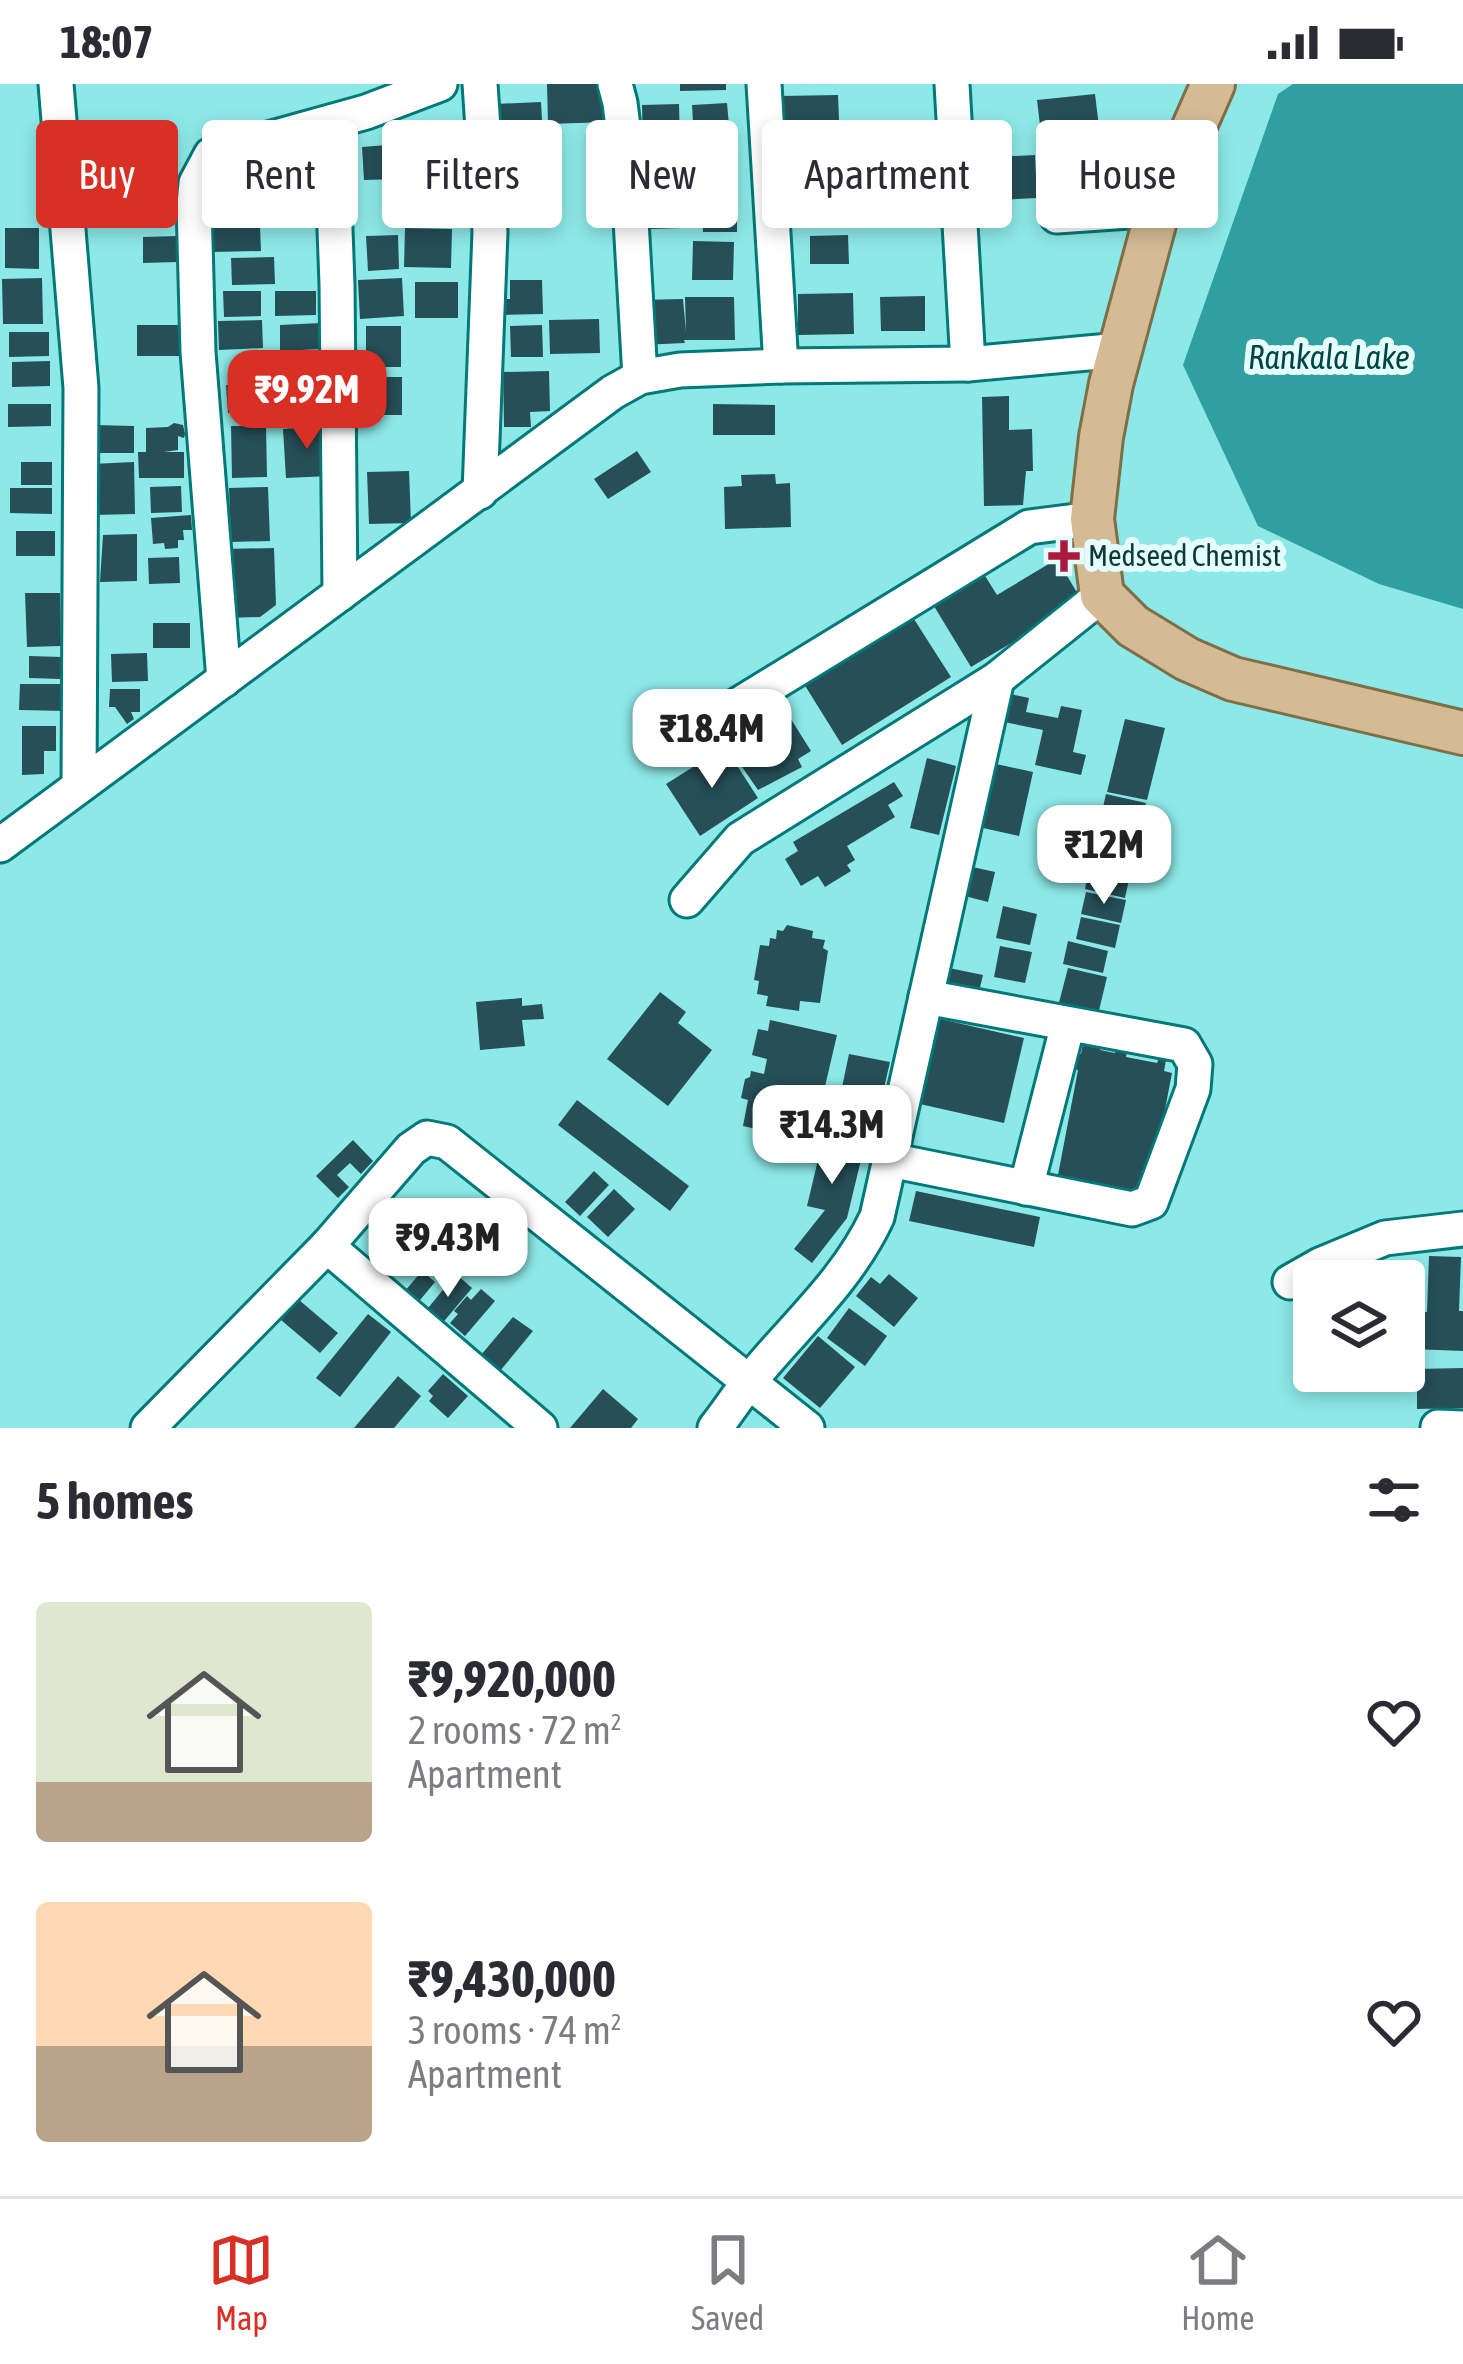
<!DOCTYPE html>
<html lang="en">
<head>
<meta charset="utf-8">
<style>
  :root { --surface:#fff; --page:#f7f7f7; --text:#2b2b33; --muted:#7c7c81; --line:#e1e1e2; --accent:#d93025 }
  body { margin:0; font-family:"Asap Condensed",sans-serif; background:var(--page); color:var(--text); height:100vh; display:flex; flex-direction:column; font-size:45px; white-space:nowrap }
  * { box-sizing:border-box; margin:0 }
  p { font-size:39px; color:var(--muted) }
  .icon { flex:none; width:66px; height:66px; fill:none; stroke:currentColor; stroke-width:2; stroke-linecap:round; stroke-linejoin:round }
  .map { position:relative; height:1344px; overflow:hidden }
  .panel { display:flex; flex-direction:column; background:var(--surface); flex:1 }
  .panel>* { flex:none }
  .banner { position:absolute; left:36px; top:36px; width:1392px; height:108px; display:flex; gap:24px }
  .controls { position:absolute; left:1293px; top:1176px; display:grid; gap:24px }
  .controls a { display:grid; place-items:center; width:132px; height:132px; border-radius:12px; background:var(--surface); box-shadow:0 6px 18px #0003; font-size:60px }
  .price { position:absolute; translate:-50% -102px; padding:0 27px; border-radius:24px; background:#fff; color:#222; font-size:39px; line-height:78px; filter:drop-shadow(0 3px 6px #0008) }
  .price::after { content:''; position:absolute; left:50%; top:72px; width:36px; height:27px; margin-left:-18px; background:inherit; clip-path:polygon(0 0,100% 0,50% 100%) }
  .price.active { background:var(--accent); color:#fff }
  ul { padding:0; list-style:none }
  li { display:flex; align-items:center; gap:36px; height:300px; padding:0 36px }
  li span { display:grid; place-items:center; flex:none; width:336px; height:240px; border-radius:12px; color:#555 }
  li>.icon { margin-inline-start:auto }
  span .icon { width:144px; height:144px; fill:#fffc; stroke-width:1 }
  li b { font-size:51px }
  h2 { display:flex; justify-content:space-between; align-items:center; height:144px; padding:0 36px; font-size:51px }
  .tag { padding:0 42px; border-radius:12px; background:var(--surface); box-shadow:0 6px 18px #0003; font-size:42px; line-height:108px }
  .tag.active { background:var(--accent); color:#fff }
  .status { display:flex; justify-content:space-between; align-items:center; height:84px; padding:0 60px; background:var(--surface); direction:ltr }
  .status svg { height:33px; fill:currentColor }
  .menu { display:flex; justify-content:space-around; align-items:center; height:168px; border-top:3px solid var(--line); background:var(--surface); font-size:33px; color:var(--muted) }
  .menu a { display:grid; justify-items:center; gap:6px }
  .menu .active { color:var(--accent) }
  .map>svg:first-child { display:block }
</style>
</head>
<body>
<div class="status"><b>18:07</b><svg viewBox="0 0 49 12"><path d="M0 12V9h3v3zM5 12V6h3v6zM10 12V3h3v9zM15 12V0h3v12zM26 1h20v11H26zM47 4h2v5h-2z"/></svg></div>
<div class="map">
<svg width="1463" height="1344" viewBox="0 0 1463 1344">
  <rect width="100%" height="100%" fill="#8de9e8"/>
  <!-- water -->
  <path fill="#309f9f" d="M1293,0H1463V525L1379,500L1258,442L1183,281L1278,10Z"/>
  <!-- building -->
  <g fill="#264f58">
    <path d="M547,0H608L609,38L548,40Z"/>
    <path d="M680,0H726V6L680,7Z"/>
    <path d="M1095,10L1100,51L1042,58L1037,16Z"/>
    <path d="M838,11L840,61L782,63L780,12Z"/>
    <path d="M541,18L542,36L496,38L495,20Z"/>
    <path d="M727,19L730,53L694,55L692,21Z"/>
    <path d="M679,20L680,61L643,63L642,21Z"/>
    <path d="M400,60L402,95L364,96L362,63Z"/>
    <path d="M1087,65L1090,84L1116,81L1115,71L1139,69L1142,102L1066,111L1062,84L1070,83L1068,68Z"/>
    <path d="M730,68L731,100L686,102L685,69Z"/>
    <path d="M263,69L264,101L217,104L216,71Z"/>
    <path d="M1035,71L1037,114L979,117L976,74Z"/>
    <path d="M319,76L320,134H276L275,77Z"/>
    <path d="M177,90L178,111L145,112V91Z"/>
    <path d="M457,101L458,138L421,139L420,102Z"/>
    <path d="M257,110L258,134L221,136L219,111Z"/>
    <path d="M702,112H732V128H737V148H703Z"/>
    <path d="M650,113H681L682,144L651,145Z"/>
    <path d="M180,114L181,139L145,141L144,116Z"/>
    <path d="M260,142L261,167L214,168V143Z"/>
    <path d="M5,144H39V185L5,184Z"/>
    <path d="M405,144L452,145L451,184L404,183Z"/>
    <path d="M398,151L399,185L368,187L366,152Z"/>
    <path d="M848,151L849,180H810V152Z"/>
    <path d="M177,152V178L143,179V153Z"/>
    <path d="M693,157L734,158L733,196H692Z"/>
    <path d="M274,173L275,200L232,201L231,174Z"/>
    <path d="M42,194L43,240H3L2,195Z"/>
    <path d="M402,194L404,232L360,235L358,196Z"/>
    <path d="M510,196H542L543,230L494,231L493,215H510Z"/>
    <rect x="415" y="198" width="43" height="36"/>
    <path d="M223,207H261V232L224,233Z"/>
    <path d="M275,207H316V231L275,232Z"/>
    <path d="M853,209L854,250L798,251V210Z"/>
    <path d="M925,212V247H881L880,213Z"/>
    <path d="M685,213H734L735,256H684L685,259L640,261L638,216L683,215L686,248Z"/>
    <path d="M599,235L600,269L550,270L549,236Z"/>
    <path d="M262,236L263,264L219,266L218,237Z"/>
    <path d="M321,239L322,265L280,267V241Z"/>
    <rect x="137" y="241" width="45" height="31"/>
    <path d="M542,241L543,273H511L510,242Z"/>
    <rect x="366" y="242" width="35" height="41"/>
    <path d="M9,248H49V272L9,273Z"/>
    <path d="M50,277V302L12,303V278Z"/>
    <path d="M549,287L550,327L530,328L531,343H504L503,288Z"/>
    <rect x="358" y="293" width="44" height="38"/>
    <path d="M267,299L269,326L228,329L226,301Z"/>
    <path d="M325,300L326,325L283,327L282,302Z"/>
    <path d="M1009,312V346L1032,345L1033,387H1026L1023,421L984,422L982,313Z"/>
    <path d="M8,320H51V342L8,343Z"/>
    <path d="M713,320L775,321V351H713Z"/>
    <path d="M174,339L183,341L185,350L184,354L178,352V366L164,368H184V394H139L138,368H146V344L168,343Z"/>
    <path d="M95,341L134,342V369H94Z"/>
    <path d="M231,342H266L267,393L232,394Z"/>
    <path d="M327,342L330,392L286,394L283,345Z"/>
    <path d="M637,367L651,388L608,415L594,395Z"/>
    <rect x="21" y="378" width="31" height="23"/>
    <path d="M134,378L135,430L93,431L92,380Z"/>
    <path d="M409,387L411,439L369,440L367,388Z"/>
    <path d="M775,390L776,400L790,399L791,443L725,445L724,403L742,402L741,391Z"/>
    <path d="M181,402L182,428L151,429L150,403Z"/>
    <path d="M268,403L270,457L231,458L229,404Z"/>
    <path d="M10,404H52V430L10,429Z"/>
    <path d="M191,431L192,446H183L184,456H178V464L165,465L164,459L153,460L151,434Z"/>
    <rect x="16" y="447" width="39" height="25"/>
    <path d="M137,450V497L100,498L103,451Z"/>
    <path d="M274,464L276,521L260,533L225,534L224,465Z"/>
    <path d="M179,473L180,499L149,500L148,474Z"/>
    <path d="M1057,475L1082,517L971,583L926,509L977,479L997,511Z"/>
    <path d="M25,509H60L61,562L27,563Z"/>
    <path d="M912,532L951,593L842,661L804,600Z"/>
    <rect x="153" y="539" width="37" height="25"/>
    <path d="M147,569L148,597L112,598L111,570Z"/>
    <path d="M29,572L62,573L61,595L29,594Z"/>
    <path d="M20,600H66L65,627L19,626Z"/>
    <path d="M110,605H140V628H131L134,635L127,640L115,623H109Z"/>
    <path d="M772,605L811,667L798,675L802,683L758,706L714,642Z"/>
    <path d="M1010,610L1029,614L1026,628L1058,634L1061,622L1082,626L1073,668L1086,671L1081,691L1035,681L1043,646L1004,638Z"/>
    <path d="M1125,635L1165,644L1147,716L1107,708Z"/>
    <path d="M22,642H56V667H44V690L22,691Z"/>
    <path d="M725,663L758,714L700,752L666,700Z"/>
    <path d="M927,674L956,682L939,751L910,744Z"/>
    <path d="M996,680L1033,688L1019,752L983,744Z"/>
    <path d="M894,698L903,712L888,721L895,733L847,762L855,776L847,781L851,787L825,803L818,792L801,802L785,775L798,767L793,758Z"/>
    <path d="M1106,710L1146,719L1136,765L1121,764L1135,767L1125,814L1085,805L1090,782L1109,785L1090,781Z"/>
    <path d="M959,780L995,788L988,818L953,809Z"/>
    <path d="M1086,808L1126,816L1121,839L1081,830Z"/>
    <path d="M1003,822L1037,830L1030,861L996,854Z"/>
    <path d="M1081,833L1120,841L1115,864L1076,855Z"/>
    <path d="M787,841L813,847L812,854L825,856L823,864L828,867L820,919L800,917L799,927L766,922L768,912L757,910L759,897L754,896L760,861L769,862L770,854L776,855L777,846L783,847Z"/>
    <path d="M1068,857L1108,867L1103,889L1063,880Z"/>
    <path d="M1000,862L1032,868L1025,899L994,893Z"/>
    <path d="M944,883L983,891L976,920L938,912Z"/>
    <path d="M1068,884L1107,893L1096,939L1056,930Z"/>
    <path d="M660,908L686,928L678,939L712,966L668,1022L607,975Z"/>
    <path d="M522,914V922L542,920L544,935L522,936L525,962L480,966L476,918Z"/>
    <path d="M940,935L1024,954L1004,1039L920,1020Z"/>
    <path d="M770,936L837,951L812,1058L743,1042L748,1016L741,1014L745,995L750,993L751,987L764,990L767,975L752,971L758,945L768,947Z"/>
    <path d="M1084,955L1101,959L1100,966L1115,969L1116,964L1127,966L1126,973L1157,979L1159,974L1166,976L1164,987L1172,989L1149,1109L1058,1091L1078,986L1069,984L1072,969L1081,970Z"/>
    <path d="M849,970L890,978L881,1017L841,1008Z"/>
    <path d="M577,1016L689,1102L670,1127L558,1041Z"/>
    <path d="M827,1038L855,1045L852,1056L865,1059L847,1134L812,1179L794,1165L825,1126L807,1122Z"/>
    <path d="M353,1056L373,1077L361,1090L350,1079L337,1091L349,1103L338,1114L316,1092Z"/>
    <path d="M594,1087L609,1101L580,1132L565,1118Z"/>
    <path d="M614,1105L635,1125L608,1153L587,1133Z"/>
    <path d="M916,1107L1040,1133L1034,1163L909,1137Z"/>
    <path d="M399,1145L415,1158L387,1192L371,1179Z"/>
    <path d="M1429,1172L1461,1173L1459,1227H1463V1267L1412,1265L1413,1227L1427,1228Z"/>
    <path d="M422,1187L435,1198L411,1227L398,1215Z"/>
    <path d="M456,1190L472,1204L440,1242L424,1229Z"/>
    <path d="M889,1190L918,1214L894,1243L856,1212L871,1193L880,1200Z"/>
    <path d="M481,1205L495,1217L465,1252L450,1239L458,1230L454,1227L467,1212L471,1216Z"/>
    <path d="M299,1216L338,1249L320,1269L281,1236Z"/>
    <path d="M849,1224L887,1252L865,1282L827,1254Z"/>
    <path d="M368,1230L391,1248L340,1313L316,1294Z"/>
    <path d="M513,1233L533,1247L500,1287L481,1271Z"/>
    <path d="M818,1252L855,1283L820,1324L783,1294Z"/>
    <path d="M1463,1284V1324L1417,1325V1285Z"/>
    <path d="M443,1290L468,1312L448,1334L429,1317L433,1312L428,1307Z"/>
    <path d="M398,1292L421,1312L394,1344H354Z"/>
    <path d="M603,1305L638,1335L631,1344H570Z"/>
  </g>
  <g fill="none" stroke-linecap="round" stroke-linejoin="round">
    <defs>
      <g id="minor">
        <path d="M56,0L81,304L79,702"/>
        <path d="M480,0L490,148L480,408"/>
        <path d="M615,0L620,19L628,84L640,293"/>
        <path d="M764,0L781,282"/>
        <path d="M952,0L968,280"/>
        <path d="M331,38L337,200L340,510"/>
        <path d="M1057,132L1158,125"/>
        <path d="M224,596L198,268L194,120L196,99L211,71L366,28L440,0"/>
        <path d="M694,648L1029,443L1092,435"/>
        <path d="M0,761L613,308L640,293L680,286L781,282L968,280L1120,266"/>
        <path d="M687,816L740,755L997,595L1102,511"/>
        <path d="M890,1076L1132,1125L1151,1118L1193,1005L1195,980L1184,961L926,913"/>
        <path d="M1026,1104L1068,940"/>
        <path d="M327,1162L540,1344"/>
        <path d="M1290,1198L1320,1181L1385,1154L1463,1145"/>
        <path d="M1438,1343L1463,1344"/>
        <path d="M148,1344L327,1162L411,1065L427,1054L447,1058L807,1344"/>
        <path d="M715,1344C727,1329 737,1313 749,1298C793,1243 846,1199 877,1133L997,595"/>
      </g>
      <path id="major" d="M1213,0L1158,125L1111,300L1101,353L1092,435L1102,511L1133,542L1187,575L1233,595L1463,649"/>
    </defs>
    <!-- minor casing -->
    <use href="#minor" stroke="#027878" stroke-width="39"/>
    <!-- major casing -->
    <use href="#major" stroke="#7d6f46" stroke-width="48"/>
    <!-- minor -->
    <use href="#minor" stroke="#fff" stroke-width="33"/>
    <!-- major -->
    <use href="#major" stroke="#d4bb95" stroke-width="42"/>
  </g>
  <!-- markers -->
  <path fill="#ad183d" stroke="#e4fdfd" stroke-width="4.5" d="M1058 454h12v12h12v12h-12v12h-12v-12h-12v-12h12z"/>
  <g text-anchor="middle" stroke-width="12" stroke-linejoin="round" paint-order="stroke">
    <!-- poi labels -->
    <g font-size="30" fill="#103838" stroke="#e4fdfd" text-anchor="start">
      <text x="1088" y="482">Medseed Chemist</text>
    </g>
    <!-- water labels -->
    <g font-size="33" font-style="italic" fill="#044" stroke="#e4fdfd">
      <text x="1329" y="285">Rankala Lake</text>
    </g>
  </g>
</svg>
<div class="controls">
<a><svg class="icon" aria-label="layers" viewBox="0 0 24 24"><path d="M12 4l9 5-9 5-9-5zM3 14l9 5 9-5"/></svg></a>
</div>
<b class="price active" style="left:307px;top:368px">₹9.92M</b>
<b class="price" style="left:712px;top:707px">₹18.4M</b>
<b class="price" style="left:1104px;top:823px">₹12M</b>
<b class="price" style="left:832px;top:1103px">₹14.3M</b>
<b class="price" style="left:448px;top:1216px">₹9.43M</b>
<div class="banner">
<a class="tag active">Buy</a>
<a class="tag">Rent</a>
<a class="tag">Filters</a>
<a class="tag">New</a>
<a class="tag">Apartment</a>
<a class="tag">House</a>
</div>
</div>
<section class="panel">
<h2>5 homes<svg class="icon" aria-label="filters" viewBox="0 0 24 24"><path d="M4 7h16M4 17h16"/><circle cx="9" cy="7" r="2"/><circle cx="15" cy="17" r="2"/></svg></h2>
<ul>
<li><span style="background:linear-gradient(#dfe7d0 75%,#b9a48a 0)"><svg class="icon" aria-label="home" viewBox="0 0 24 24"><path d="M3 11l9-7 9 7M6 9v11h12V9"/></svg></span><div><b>₹9,920,000</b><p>2 rooms · 72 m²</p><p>Apartment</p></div><svg class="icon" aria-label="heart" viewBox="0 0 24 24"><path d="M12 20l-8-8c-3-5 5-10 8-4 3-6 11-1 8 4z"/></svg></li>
<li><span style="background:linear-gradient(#ffd9b3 60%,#b9a48a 0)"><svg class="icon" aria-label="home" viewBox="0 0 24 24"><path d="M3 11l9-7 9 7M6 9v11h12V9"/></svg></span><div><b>₹9,430,000</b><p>3 rooms · 74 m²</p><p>Apartment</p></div><svg class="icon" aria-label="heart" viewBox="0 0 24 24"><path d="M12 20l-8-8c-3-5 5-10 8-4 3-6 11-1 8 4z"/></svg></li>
</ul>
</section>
<nav class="menu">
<a class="active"><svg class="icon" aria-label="map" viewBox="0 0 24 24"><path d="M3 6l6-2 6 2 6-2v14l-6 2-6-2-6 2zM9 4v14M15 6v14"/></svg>Map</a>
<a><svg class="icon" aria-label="saved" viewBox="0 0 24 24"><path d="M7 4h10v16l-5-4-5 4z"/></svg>Saved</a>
<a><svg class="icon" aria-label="home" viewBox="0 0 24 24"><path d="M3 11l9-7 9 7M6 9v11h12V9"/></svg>Home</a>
</nav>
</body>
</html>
